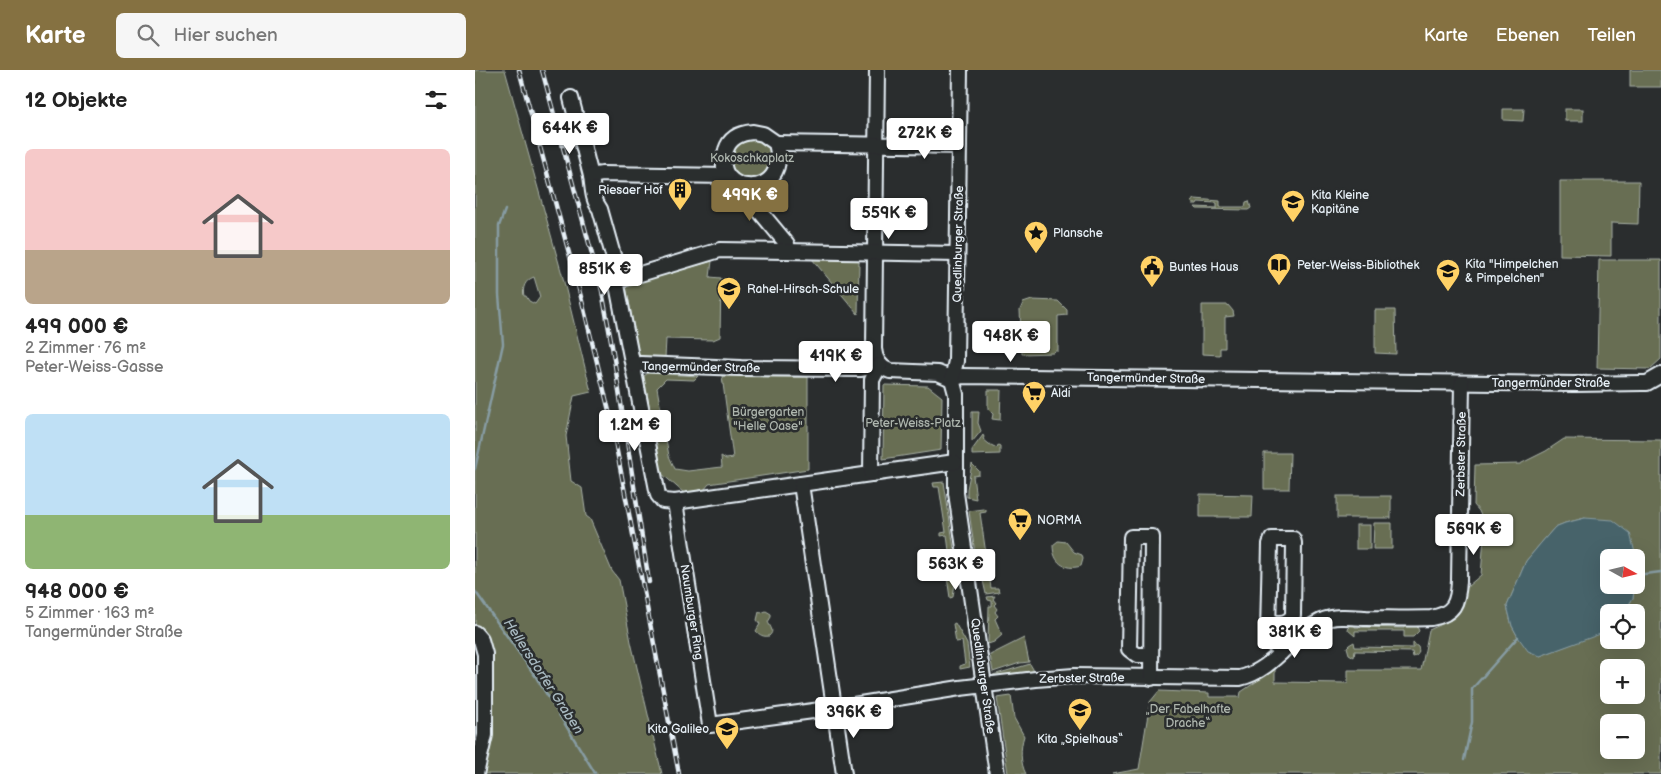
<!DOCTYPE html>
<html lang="de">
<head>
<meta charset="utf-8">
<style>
  :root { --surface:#fff; --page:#f6f6f6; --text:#222; --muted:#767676; --accent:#857141 }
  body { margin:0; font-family:"Balsamiq Sans",sans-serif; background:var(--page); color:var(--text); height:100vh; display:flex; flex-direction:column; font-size:19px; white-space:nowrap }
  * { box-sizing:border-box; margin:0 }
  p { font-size:16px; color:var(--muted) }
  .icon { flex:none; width:28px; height:28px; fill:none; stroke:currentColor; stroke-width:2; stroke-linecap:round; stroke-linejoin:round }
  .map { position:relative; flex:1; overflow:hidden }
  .panel { display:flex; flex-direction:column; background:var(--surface); width:475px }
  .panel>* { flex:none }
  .needle { width:32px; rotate:98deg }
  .tools { position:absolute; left:1125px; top:479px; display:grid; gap:10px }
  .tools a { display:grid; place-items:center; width:45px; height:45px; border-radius:8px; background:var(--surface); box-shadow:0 5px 20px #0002; font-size:25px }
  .price { position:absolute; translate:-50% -42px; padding:0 11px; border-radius:5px; background:#fff; color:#222; font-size:16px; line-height:32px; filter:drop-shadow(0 1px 2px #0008) }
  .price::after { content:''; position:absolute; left:50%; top:30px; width:15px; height:11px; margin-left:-8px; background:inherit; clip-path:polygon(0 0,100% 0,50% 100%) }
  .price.selected { background:var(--accent); color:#fff }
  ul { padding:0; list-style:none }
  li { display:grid; align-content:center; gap:10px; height:265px; padding:0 25px }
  li span { display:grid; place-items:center; height:155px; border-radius:8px; color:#555 }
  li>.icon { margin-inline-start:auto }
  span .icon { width:90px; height:90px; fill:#fffc; stroke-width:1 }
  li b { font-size:21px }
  h2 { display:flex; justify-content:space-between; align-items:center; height:60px; padding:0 25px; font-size:21px }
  header { display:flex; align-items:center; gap:30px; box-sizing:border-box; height:70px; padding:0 25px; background:var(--accent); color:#fff }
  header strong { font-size:24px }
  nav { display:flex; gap:28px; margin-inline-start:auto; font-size:18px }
  .search { width:350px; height:45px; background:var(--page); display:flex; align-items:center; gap:12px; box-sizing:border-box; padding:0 18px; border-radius:8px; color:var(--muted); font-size:19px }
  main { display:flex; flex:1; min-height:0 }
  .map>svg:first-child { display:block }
</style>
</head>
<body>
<header>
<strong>Karte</strong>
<div class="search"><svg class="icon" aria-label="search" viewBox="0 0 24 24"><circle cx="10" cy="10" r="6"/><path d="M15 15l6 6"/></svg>Hier suchen</div>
<nav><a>Karte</a><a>Ebenen</a><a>Teilen</a></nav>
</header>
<main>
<section class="panel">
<h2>12 Objekte<svg class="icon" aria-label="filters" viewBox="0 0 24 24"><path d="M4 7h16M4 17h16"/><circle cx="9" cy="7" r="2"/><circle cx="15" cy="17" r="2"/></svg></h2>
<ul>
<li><span style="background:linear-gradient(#f6c9c9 65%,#b9a48a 0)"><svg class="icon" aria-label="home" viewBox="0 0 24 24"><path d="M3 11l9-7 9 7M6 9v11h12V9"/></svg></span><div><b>499 000 €</b><p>2 Zimmer · 76 m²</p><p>Peter-Weiss-Gasse</p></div></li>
<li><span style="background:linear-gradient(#bfe0f5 65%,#8fb573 0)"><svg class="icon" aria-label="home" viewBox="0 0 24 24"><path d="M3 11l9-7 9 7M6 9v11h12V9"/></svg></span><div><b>948 000 €</b><p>5 Zimmer · 163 m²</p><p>Tangermünder Straße</p></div></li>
</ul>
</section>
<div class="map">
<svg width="1186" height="704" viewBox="0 0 1186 704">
  <rect width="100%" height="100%" fill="#2a2d2e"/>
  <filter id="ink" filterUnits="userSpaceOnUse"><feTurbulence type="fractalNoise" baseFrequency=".02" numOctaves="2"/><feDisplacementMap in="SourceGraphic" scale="10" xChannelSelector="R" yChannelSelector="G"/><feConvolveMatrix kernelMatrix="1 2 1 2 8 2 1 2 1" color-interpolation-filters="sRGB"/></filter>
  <g filter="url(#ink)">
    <!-- green -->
    <g fill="#676e53" stroke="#a8b0a6" fill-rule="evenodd">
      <path d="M0,0H30L88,208L116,322L99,326L91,366L96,411L107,418L111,446L115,449L137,501L144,510L156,572L187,704H3L12,572L0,555ZM59,207L65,227L60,234L54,231L51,226H49C47,218 50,210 59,207Z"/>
      <rect x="1155" y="0" width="31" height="17"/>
      <path d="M1028,39H1049L1048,51L1028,50Z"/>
      <rect x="1090" y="39" width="18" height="12"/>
      <path d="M269,67L292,71L300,88L288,109L270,110L259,103L254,92L256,80Z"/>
      <path d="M1085,111H1164L1163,154L1136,153V186L1085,185Z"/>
      <path d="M720,129L745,131V137H770L771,132L774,131L776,138L773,140L722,139L720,137L742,138V133L723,132L722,134H718L716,132Z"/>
      <path d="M337,189L384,190L383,244Z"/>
      <path d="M1124,190H1186V289L1175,299L1122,298Z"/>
      <path d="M237,191L235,207L246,208L245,267L238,270L191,269L190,288L164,286L151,216Z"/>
      <path d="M557,230L583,231L592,240V245L583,246V281H580L578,283L547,284L545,240L548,233Z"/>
      <path d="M727,235H753L758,241L759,246L750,247V278H745V285L727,284Z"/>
      <path d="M900,240H920L921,284L900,283Z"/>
      <path d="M173,303L223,306L219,310L191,309L182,318L194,386L200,399L213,401L247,397L246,386L251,389L258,388L247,306L333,307V399L234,414L229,420L209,423L186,403L169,306Z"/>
      <path d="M409,315L453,316L467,327L466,380L408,389Z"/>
      <path d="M513,320H526L525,350L517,349L518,344L513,339Z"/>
      <path d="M497,342H504L503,353L506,361L497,372Z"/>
      <path d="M508,365L509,367L508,369L514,374L522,378L523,375L525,376V384L497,385V380Z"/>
      <path d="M1089,369L1186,370V704H637L664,699L675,632L684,621L734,623V627H765L766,622L800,599V612L873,613V600H946L954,560L976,550L988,530L993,516L1006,505L1010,455L1004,441L999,435L1000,395L1045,394L1071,381ZM1110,448L1161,483V515H1160L1158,528L1149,542H1161V570H1134V560L1065,586L1043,567L1037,556L1032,536L1051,491L1066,473L1080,457L1090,453ZM1134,598H1161V625H1134ZM1134,652H1161V680H1134Z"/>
      <path d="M789,383H815L814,419H789Z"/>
      <path d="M497,394L504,401V405L498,406L501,429L492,427V419Z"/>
      <path d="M469,412L482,499L478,527L475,528L472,507L477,505L472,465L466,466V463L471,462L464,417H459L458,413Z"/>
      <path d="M725,424L778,425L777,447H725Z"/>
      <rect x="862" y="426" width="54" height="22"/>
      <path d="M509,439L511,440V442L505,443L516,518H523L524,522L511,524L506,502L501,491L494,441Z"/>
      <path d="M899,453H917V479H898Z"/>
      <rect x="881" y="455" width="14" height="24"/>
      <path d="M583,471L591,472L599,482L607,485L608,489L606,496C589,501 578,492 578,475Z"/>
      <path d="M520,526L518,529L521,533L519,535L522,539L520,542L523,546L520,549L527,565L519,572L513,574L514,536H517V531L513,530L512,527Z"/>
      <path d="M291,541L296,544V547L293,552C295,557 300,561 294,566C288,567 285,565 281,561L285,554L282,550L284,542L286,543Z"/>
      <path d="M877,552H880V557L929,558V552L941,554L944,561L938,567H929V561H880V566L873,560L874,554Z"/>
      <path d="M480,553L492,574L495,597L485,599V596L490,594L487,571L481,572L478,554Z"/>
      <path d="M549,568L554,592L545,593L518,602L515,585Z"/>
      <path d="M879,572L880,577L938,578V573L943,577C945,582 943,586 938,587L937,582L880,581L879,587L874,584L872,577L874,575Z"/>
      <path d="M555,594L558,599L559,604L518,607V605Z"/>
      <path d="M536,626L539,648L549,666C545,678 545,693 551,704H533L522,628Z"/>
    </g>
    <!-- water -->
    <path fill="#47646b" stroke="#879ca3" d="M1110,448L1138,450L1155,463L1161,487L1134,488V515H1160L1158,528L1149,542H1134V560L1131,562L1065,586L1053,581L1043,567L1037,556L1032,536L1051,491L1066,473L1080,457L1090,453Z"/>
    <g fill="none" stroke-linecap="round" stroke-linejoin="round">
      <!-- stream -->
      <g stroke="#879ca3" stroke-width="2.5">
        <path d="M0,399L28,274L24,225V156L30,140"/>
        <path d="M1161,505L1186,502"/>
        <path d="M0,521L61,607L120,703"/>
        <path d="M989,690L997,652V619L1043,567"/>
      </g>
      <defs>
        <g id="minor">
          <path d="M402,0L399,279C400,289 405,298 415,301L463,303L477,309L487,306L1099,314L1167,313H1172L1186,305"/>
          <path d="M485,0L481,291L477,309L481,324V423L522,704"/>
          <path d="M96,28L116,106C118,118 117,129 125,139L145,210L142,215L183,425L188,431L200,432L480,392"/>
          <path d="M278,62L288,64L301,73C317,132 234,127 251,80C255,67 266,63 278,62Z"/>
          <path d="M301,73L484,76"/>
          <path d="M116,106L127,104L252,106"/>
          <path d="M262,114L312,174V181"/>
          <path d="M145,210L245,180L482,184"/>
          <path d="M159,295L166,294L266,298L386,299L405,295"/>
          <path d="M396,404L397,310L405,295"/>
          <path d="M326,414L369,704"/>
          <path d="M200,432L235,655L360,638L485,618L561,609L599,606L765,608C801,599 814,566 846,551C859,545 876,547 891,548C913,548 934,549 956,548C979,544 983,533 984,511L987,313"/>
          <path d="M794,553C803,553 813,555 818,545L819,473L818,469H797L795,474L793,562L795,570L806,583"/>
          <path d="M0,563L6,570L10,584V665L1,704"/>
          <path d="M676,608L677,467H656L654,579L662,585H676"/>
        </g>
      </defs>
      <!-- minor casing -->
      <use href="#minor" stroke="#e8f1f8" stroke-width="18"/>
      <!-- minor -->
      <use href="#minor" stroke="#2a2d2e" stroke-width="14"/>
      <defs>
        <g id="rail">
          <path d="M44,0L106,227L135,345L204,704"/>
          <path d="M67,0L127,221L137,276L174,512"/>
        </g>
      </defs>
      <!-- rail casing -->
      <use href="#rail" stroke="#e8f1f8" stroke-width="4.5"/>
      <!-- rail -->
      <use href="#rail" stroke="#2a2d2e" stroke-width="2.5" stroke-dasharray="8" stroke-linecap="butt"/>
    </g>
  </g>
  <!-- icons -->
  <defs>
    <symbol id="building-pin" viewBox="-11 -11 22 30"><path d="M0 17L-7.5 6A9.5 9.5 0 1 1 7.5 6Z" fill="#ffd166" stroke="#2a2d2e"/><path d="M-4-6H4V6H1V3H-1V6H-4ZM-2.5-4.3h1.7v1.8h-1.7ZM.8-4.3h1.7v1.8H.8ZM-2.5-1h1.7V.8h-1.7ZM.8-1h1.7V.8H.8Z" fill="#111"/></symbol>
    <symbol id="school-pin" viewBox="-11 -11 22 30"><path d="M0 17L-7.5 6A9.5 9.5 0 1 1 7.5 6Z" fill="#ffd166" stroke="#2a2d2e"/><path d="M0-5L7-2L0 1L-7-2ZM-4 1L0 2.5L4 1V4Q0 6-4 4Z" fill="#111"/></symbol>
    <symbol id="sight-pin" viewBox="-11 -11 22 30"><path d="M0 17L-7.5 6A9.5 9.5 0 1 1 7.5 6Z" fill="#ffd166" stroke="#2a2d2e"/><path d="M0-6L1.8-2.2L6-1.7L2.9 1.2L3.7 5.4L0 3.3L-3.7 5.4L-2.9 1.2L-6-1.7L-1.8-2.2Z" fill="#111"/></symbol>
    <symbol id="library-pin" viewBox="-11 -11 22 30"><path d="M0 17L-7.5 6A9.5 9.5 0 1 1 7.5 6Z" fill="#ffd166" stroke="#2a2d2e"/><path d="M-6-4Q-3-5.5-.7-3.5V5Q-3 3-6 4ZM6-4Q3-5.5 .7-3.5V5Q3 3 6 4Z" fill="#111"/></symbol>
    <symbol id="civic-pin" viewBox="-11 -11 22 30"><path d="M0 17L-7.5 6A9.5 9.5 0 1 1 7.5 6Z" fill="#ffd166" stroke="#2a2d2e"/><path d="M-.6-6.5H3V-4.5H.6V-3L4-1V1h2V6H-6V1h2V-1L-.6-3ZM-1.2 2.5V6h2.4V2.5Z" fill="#111"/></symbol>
    <symbol id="university-pin" viewBox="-11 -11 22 30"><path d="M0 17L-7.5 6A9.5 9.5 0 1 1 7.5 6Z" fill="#ffd166" stroke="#2a2d2e"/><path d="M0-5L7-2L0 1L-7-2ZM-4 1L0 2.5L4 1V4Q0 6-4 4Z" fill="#111"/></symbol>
    <symbol id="supermarket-pin" viewBox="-11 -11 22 30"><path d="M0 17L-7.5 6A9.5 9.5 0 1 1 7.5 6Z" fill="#ffd166" stroke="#2a2d2e"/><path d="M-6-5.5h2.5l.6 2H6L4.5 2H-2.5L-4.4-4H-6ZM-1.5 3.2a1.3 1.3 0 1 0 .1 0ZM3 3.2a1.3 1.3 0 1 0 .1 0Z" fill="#111"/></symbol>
  </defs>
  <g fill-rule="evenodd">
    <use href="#building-pin" x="191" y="106" width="28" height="38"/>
    <use href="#school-pin" x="804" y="118" width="28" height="38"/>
    <use href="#sight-pin" x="547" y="149" width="28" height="38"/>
    <use href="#library-pin" x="790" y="181" width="28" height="38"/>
    <use href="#civic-pin" x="663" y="183" width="28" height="38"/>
    <use href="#school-pin" x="959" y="187" width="28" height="38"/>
    <use href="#university-pin" x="240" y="205" width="28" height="38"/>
    <use href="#supermarket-pin" x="545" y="309" width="28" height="38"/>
    <use href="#supermarket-pin" x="531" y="436" width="28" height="38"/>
    <use href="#school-pin" x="591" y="626" width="28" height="38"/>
    <use href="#school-pin" x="238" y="645" width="28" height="38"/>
  </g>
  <g text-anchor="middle" stroke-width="5" stroke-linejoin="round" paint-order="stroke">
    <!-- park labels -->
    <g font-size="12" fill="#aeb6ae" stroke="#2a2d2e">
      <text x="277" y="92">Kokoschkaplatz</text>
      <text x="293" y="346">Bürgergarten<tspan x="293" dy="14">"Helle Oase"</tspan></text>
      <text x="438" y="357">Peter-Weiss-Platz</text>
      <text x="713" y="643">„Der Fabelhafte<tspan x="713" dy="14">Drache“</tspan></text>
    </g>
    <!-- poi labels -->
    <g font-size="12" fill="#e8f1f8" stroke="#2a2d2e" text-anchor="start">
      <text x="188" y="124" text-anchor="end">Riesaer Hof</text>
      <text x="836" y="129">Kita Kleine<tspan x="836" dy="14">Kapitäne</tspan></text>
      <text x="578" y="167">Plansche</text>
      <text x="990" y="198">Kita "Himpelchen<tspan x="990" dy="14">&amp; Pimpelchen"</tspan></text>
      <text x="822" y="199">Peter-Weiss-Bibliothek</text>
      <text x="694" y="201">Buntes Haus</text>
      <text x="272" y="223">Rahel-Hirsch-Schule</text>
      <text x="576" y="327">Aldi</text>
      <text x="562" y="454">NORMA</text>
      <text x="234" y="663" text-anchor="end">Kita Galileo</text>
      <text x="605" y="673" text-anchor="middle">Kita „Spielhaus“</text>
    </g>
    <!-- street labels -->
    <g font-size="12" fill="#e8f1f8" stroke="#2a2d2e">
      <text transform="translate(483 174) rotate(-89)" y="4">Quedlinburger Straße</text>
      <text transform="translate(226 297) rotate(1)" y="4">Tangermünder Straße</text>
      <text transform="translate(671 308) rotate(1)" y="4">Tangermünder Straße</text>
      <text x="1076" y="317">Tangermünder Straße</text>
      <text transform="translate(986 384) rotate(-89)" y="4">Zerbster Straße</text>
      <text transform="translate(217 542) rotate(81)" y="4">Naumburger Ring</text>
      <text transform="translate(508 606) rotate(82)" y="4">Quedlinburger Straße</text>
      <text transform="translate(607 608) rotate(-1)" y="4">Zerbster Straße</text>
    </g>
    <!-- water labels -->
    <g font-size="14" font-style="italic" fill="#a8b9c0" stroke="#2a2d2e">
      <text transform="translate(69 606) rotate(57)" y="5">Hellersdorfer Graben</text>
    </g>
  </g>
</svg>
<div class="tools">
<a><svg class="needle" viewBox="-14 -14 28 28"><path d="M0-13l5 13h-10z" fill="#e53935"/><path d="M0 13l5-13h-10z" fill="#767676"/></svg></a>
<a><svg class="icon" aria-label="locate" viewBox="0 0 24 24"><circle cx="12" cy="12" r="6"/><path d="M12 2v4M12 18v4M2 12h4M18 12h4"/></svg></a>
<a>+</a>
<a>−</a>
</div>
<b class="price" style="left:95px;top:85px">644K €</b>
<b class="price" style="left:450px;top:90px">272K €</b>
<b class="price selected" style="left:275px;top:152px">499K €</b>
<b class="price" style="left:414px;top:170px">559K €</b>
<b class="price" style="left:130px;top:226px">851K €</b>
<b class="price" style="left:536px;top:293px">948K €</b>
<b class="price" style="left:361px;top:313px">419K €</b>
<b class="price" style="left:160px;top:382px">1.2M €</b>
<b class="price" style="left:999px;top:486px">569K €</b>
<b class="price" style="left:481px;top:521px">563K €</b>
<b class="price" style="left:820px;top:589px">381K €</b>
<b class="price" style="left:379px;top:669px">396K €</b>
</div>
</main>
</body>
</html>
